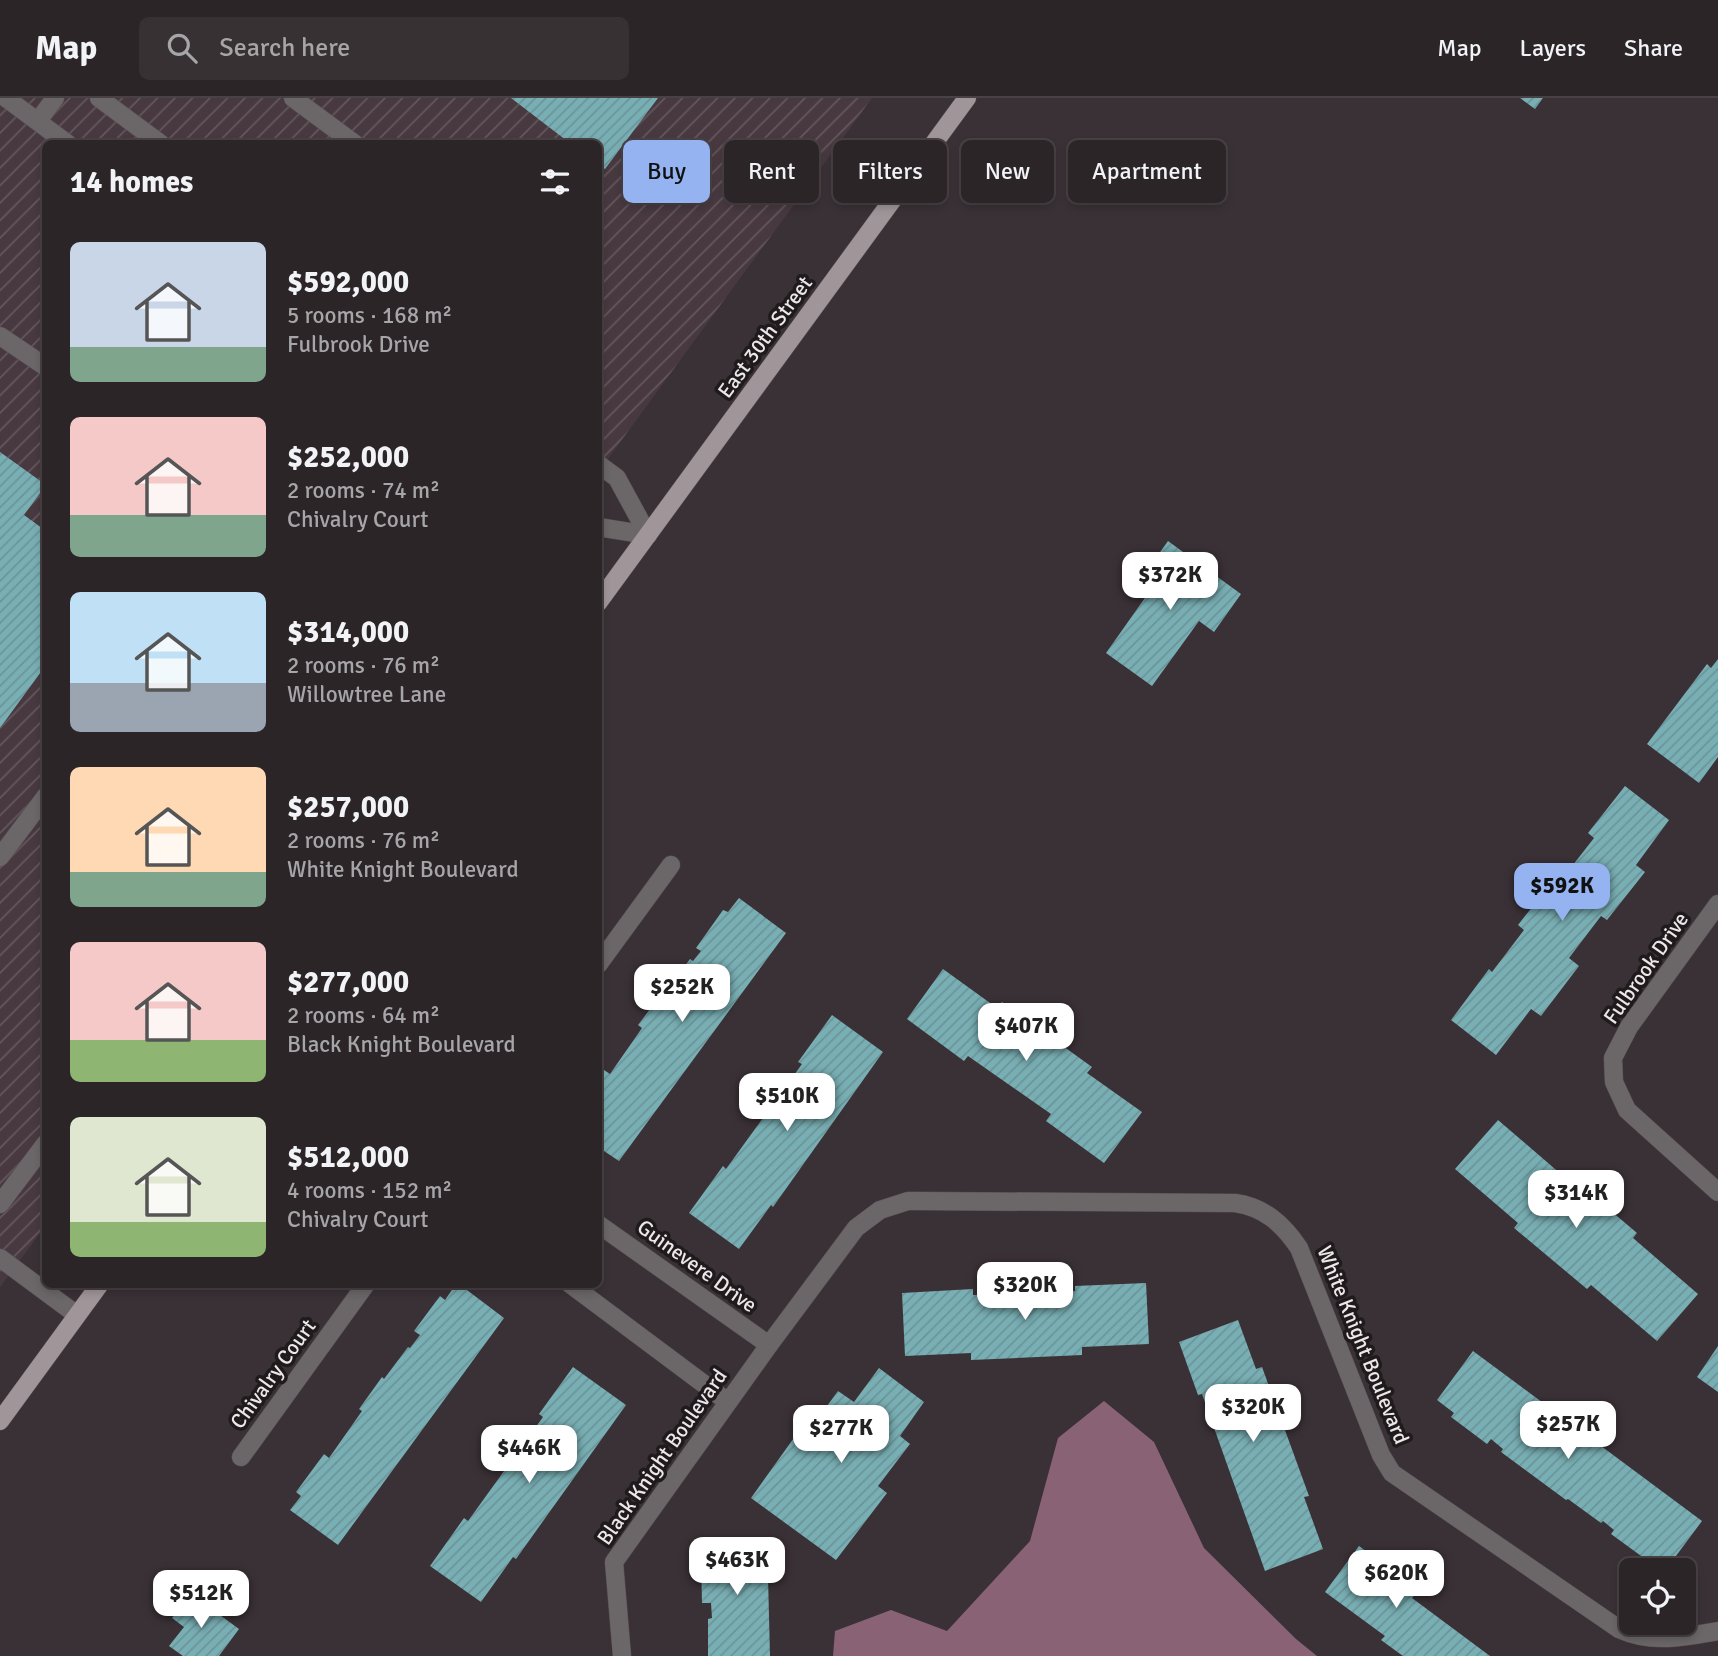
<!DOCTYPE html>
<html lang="en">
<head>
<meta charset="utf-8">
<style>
  :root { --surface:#2c2528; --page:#383134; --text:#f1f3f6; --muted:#a6a5a8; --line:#484245; --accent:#95b2f1 }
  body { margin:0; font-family:Signika,sans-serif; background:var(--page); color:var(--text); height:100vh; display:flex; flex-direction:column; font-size:26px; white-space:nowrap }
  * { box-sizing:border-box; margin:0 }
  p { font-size:23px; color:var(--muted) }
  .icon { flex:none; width:38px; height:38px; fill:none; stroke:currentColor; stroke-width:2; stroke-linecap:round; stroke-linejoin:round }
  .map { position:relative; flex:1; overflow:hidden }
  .sheet { position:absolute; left:42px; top:42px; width:560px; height:1148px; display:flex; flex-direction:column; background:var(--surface); border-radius:10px; box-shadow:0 4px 10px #0003,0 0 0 2px var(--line) }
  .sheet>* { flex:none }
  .top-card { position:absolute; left:623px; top:42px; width:665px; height:63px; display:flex; gap:14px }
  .controls { position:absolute; left:1619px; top:1460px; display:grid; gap:14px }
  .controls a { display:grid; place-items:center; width:77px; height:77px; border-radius:10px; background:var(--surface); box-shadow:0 4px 10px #0003,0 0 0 2px var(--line); font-size:35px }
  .price { position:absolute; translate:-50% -60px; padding:0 16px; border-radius:14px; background:#fff; color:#222; font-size:23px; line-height:46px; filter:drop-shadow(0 2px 4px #0008) }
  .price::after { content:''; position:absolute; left:50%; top:42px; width:21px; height:16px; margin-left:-10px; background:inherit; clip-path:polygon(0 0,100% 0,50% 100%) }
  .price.active { background:var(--accent); color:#111 }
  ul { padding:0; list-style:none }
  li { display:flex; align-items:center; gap:21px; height:175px; padding:0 28px }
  li span { display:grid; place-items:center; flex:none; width:196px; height:140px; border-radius:10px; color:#555 }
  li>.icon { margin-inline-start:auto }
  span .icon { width:84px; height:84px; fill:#fffc; stroke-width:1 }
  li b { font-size:30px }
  h2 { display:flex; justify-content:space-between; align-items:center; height:84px; padding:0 28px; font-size:30px }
  .pill { padding:0 24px; border-radius:10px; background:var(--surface); box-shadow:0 4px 10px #0003,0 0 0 2px var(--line); font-size:24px; line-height:63px }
  .pill.active { background:var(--accent); color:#111 }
  header { display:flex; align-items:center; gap:42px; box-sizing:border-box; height:98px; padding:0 35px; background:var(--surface); border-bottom:2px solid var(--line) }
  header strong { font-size:33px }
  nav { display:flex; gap:38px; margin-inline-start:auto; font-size:24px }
  .search { width:490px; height:63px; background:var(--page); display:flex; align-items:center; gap:18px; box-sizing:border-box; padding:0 24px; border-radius:10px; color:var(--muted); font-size:26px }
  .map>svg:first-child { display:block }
</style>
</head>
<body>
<header>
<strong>Map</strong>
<div class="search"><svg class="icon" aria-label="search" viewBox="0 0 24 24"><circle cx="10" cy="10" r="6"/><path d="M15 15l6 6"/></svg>Search here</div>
<nav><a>Map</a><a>Layers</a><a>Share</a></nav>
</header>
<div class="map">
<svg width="1718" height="1558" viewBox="0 0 1718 1558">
  <defs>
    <pattern id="industrial-furrows" width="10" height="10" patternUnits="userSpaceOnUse" patternTransform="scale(1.75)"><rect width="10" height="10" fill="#483940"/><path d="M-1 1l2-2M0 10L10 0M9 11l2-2" fill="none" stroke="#63565c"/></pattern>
    <pattern id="building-hatch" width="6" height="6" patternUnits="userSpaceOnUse" patternTransform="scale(1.75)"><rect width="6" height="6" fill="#78afb4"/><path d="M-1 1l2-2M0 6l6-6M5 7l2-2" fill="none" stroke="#6c9498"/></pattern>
  </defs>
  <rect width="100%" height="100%" fill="#3a3136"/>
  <!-- industrial -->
  <path fill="url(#industrial-furrows)" d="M0,0H872L599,373L598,46H46V1127L0,1189Z"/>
  <!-- water -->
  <path fill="#896275" d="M1104,1303L1154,1344L1204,1450L1296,1541L1317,1558H833L835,1533L891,1512L947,1533L1030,1443L1058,1340Z"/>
  <!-- building -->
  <g fill="url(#building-hatch)">
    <path d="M511,0H658L605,71L598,66V46H571Z"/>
    <path d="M1520,0H1543L1535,11Z"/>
    <path d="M0,354L46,387L24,417L46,433V567L0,630Z"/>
    <path d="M1168,443L1241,496L1214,534L1199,523L1152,588L1106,555L1147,497L1136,488Z"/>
    <path d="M1718,561V659L1699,685L1647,646L1707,566L1711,570Z"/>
    <path d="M1625,688L1669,722L1636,767L1645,774L1607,822L1601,818L1569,860L1579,868L1541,918L1531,911L1496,957L1451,922L1489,871L1492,874L1524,832L1518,827L1557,777L1562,781L1594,740L1588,735Z"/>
    <path d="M739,800L786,835L619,1063L598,1049V980L604,972L610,976L642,930L638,927L663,894L665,895L690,861L693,863L701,853L696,850L723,812L728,814Z"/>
    <path d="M943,871L997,910L1002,904L1092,969L1087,975L1142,1014L1104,1065L1046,1023L1051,1016L968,958L964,963L907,921Z"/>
    <path d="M832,917L883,954L773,1109L771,1107L739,1151L689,1115L723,1068L726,1071L802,966L798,964Z"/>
    <path d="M1498,1022L1562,1077L1565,1074L1637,1135L1633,1140L1698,1196L1657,1243L1591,1187L1587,1191L1514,1130L1518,1125L1455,1071Z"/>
    <path d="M1146,1185L1149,1246L1082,1249V1257L971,1262V1255L905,1258L902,1195L973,1191V1197L1075,1193V1188Z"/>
    <path d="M456,1186H459L504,1220L338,1447L290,1412L301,1398L296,1394L324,1356L329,1360L362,1313L359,1311L382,1279L384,1281L408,1249L410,1250L420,1237L414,1233L440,1198L445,1202Z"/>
    <path d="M1238,1222L1256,1271L1262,1269L1309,1398L1304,1399L1323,1451L1265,1473L1202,1296L1198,1297L1179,1244Z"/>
    <path d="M1718,1248V1294L1697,1279Z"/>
    <path d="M1473,1253L1702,1423L1667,1470L1651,1458L1648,1463L1611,1436L1614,1432L1603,1423L1601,1425L1568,1401L1566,1402L1501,1354L1503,1351L1491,1341L1487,1346L1451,1319L1454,1315L1437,1302Z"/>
    <path d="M573,1269L626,1307L516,1461L513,1459L481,1504L430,1468L464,1420L468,1423L543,1319L539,1316Z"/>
    <path d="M879,1270L924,1304L900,1338L910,1346L878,1388L887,1395L836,1462L751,1400L801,1330L807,1335L838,1293L854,1304Z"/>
    <path d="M767,1439L770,1558H708V1521L712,1520L711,1505H702L701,1462H709L708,1440Z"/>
    <path d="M1359,1448L1419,1491L1412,1500L1490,1558H1403L1381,1542L1385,1538L1325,1494Z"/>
    <path d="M190,1495L239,1531L219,1558H183L169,1548L184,1529L172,1520Z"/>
  </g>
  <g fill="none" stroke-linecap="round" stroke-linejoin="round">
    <defs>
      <g id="minor">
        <path d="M6,0L68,46"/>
        <path d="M99,0L161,46"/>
        <path d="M293,0L355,46"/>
        <path d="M38,23L55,0"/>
        <path d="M0,238L46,269"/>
        <path d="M598,366L617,380L648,437"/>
        <path d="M598,429L648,437"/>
        <path d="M0,759L46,698"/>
        <path d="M1718,806L1629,929L1613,960L1614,984L1627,1012L1718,1094"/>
        <path d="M598,867L671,767"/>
        <path d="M0,1106L46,1045"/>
        <path d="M598,1126L769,1247"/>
        <path d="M0,1160L77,1217"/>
        <path d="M570,1186L728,1304"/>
        <path d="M241,1359L366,1186"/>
        <path d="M622,1558L614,1464L769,1247L856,1130L880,1112L908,1103H918L1235,1105C1264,1109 1283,1126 1299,1150L1381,1357L1392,1375L1619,1531C1652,1546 1683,1539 1718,1533"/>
      </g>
      <g id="major">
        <path d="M598,505L967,0"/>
        <path d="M0,1323L100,1186"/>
      </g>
    </defs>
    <!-- minor casing -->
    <use href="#minor" stroke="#574e53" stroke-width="19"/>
    <!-- major casing -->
    <use href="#major" stroke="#574e53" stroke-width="19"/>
    <!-- minor -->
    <use href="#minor" stroke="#6b6668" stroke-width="18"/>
    <!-- major -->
    <use href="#major" stroke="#a0969a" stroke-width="18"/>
  </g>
  <g text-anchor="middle" stroke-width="7" stroke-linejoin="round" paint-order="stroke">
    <!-- street labels -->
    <g font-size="21" fill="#ede7ea" stroke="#1f1b1c">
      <text transform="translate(765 239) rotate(-54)" y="7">East 30th Street</text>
      <text transform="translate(1646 870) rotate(-55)" y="7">Fulbrook Drive</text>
      <text transform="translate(697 1168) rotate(36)" y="7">Guinevere Drive</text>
      <text transform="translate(1363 1247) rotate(68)" y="7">White Knight Boulevard</text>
      <text transform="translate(273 1276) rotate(-54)" y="7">Chivalry Court</text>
      <text transform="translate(662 1359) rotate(-55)" y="7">Black Knight Boulevard</text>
    </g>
  </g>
</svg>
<div class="controls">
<a><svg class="icon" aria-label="locate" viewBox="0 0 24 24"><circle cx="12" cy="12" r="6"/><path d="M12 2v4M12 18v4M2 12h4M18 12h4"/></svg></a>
</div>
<b class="price" style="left:1170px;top:514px">$372K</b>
<b class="price active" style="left:1562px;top:825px">$592K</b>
<b class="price" style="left:682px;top:926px">$252K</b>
<b class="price" style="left:1026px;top:965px">$407K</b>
<b class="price" style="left:787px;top:1035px">$510K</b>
<b class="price" style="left:1576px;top:1132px">$314K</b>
<b class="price" style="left:1025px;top:1224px">$320K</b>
<b class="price" style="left:1253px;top:1346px">$320K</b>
<b class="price" style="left:1568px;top:1363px">$257K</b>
<b class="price" style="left:841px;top:1367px">$277K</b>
<b class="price" style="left:529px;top:1387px">$446K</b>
<b class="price" style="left:737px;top:1499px">$463K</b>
<b class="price" style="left:1396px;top:1512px">$620K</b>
<b class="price" style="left:201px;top:1532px">$512K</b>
<div class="top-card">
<a class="pill active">Buy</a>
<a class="pill">Rent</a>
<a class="pill">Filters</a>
<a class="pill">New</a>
<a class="pill">Apartment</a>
</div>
<section class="sheet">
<h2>14 homes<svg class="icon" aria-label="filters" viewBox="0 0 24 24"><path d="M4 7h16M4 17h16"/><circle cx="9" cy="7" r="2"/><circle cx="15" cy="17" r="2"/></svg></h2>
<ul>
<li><span style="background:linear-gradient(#c9d6e8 75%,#7fa58c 0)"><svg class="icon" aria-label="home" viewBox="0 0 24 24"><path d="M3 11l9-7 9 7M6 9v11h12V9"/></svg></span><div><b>$592,000</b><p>5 rooms · 168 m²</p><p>Fulbrook Drive</p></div></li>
<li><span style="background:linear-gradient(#f6c9c9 70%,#7fa58c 0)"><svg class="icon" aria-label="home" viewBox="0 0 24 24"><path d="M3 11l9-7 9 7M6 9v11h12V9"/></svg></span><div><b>$252,000</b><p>2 rooms · 74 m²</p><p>Chivalry Court</p></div></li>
<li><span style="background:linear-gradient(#bfe0f5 65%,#9aa5b1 0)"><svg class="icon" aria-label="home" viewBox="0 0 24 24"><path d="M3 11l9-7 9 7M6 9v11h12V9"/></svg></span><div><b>$314,000</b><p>2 rooms · 76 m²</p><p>Willowtree Lane</p></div></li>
<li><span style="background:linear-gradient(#ffd9b3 75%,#7fa58c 0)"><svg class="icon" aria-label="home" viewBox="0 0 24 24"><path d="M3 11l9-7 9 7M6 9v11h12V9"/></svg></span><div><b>$257,000</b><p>2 rooms · 76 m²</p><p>White Knight Boulevard</p></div></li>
<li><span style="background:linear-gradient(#f6c9c9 70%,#8fb573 0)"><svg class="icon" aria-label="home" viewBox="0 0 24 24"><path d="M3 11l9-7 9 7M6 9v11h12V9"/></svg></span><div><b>$277,000</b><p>2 rooms · 64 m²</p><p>Black Knight Boulevard</p></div></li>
<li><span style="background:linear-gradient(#dfe7d0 75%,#8fb573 0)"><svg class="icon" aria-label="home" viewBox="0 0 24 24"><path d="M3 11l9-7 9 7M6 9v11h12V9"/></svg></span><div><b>$512,000</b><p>4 rooms · 152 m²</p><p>Chivalry Court</p></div></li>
</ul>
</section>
</div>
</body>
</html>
